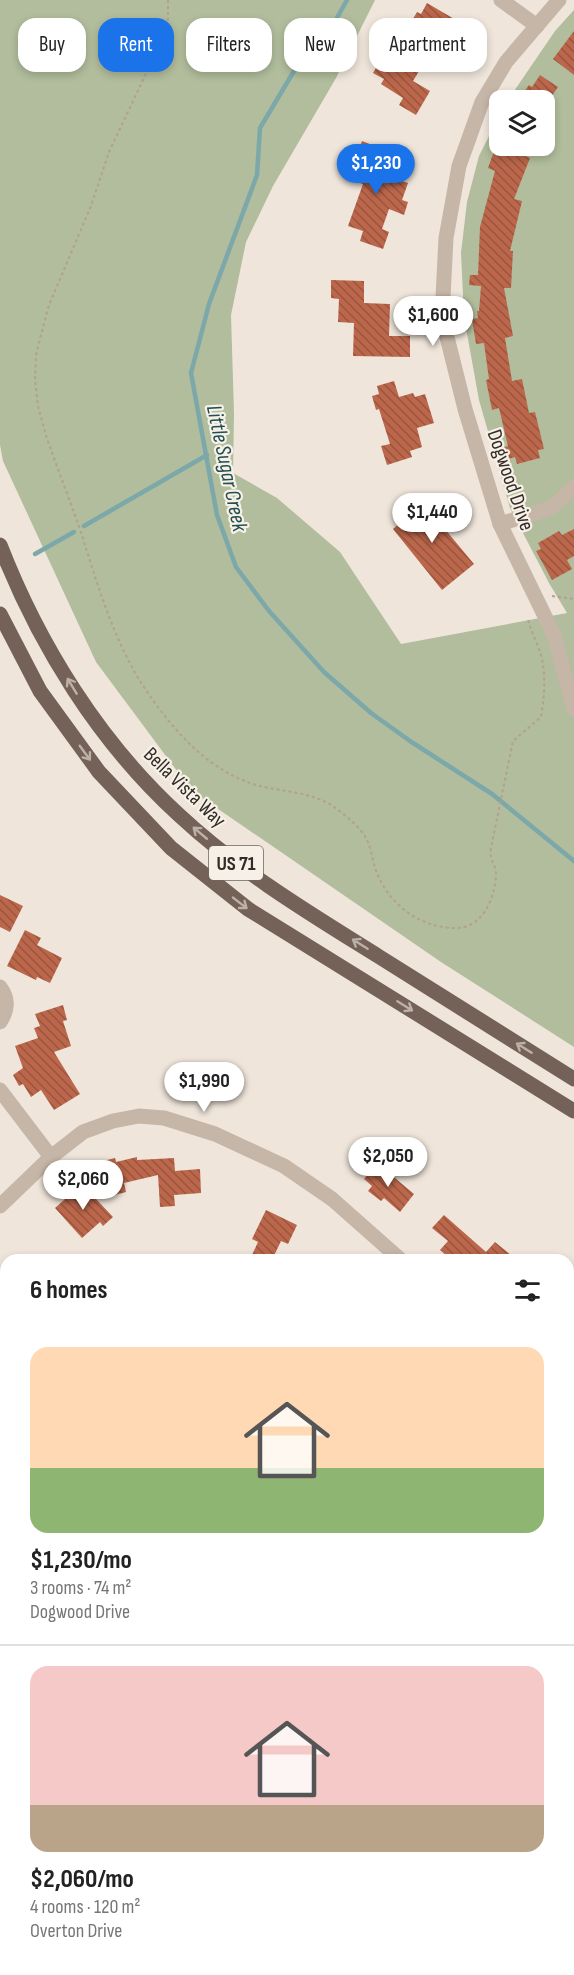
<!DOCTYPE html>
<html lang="en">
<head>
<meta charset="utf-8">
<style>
  :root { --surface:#fff; --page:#f2f2f2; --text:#222; --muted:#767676; --line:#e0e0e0; --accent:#1a73e8 }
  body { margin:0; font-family:"Sofia Sans Condensed",sans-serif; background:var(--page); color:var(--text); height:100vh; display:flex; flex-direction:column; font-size:22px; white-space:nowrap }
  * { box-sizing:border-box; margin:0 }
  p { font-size:20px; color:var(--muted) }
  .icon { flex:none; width:33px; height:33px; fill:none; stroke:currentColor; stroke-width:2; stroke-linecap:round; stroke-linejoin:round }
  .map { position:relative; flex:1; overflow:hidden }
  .details { position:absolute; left:0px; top:1254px; width:574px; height:722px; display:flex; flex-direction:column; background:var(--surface); border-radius:18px 18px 0 0; box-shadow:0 3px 9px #0003 }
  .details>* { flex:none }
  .top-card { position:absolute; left:18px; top:18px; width:538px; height:54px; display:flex; gap:12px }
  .buttons { position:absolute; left:489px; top:90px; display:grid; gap:12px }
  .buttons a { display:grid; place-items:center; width:66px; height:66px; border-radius:12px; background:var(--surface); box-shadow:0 3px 9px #0003; font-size:30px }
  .price { position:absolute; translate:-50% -51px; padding:0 14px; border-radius:21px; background:#fff; color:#222; font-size:20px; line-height:39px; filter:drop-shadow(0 2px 3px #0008) }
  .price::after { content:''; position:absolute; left:50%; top:36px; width:18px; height:14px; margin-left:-9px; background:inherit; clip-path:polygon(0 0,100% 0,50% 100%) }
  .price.active { background:var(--accent); color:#fff }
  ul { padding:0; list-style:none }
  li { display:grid; align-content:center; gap:12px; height:318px; padding:0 30px }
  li+li { border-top:2px solid var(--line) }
  li span { display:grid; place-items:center; height:186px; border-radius:18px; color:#555 }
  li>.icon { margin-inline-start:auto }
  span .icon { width:108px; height:108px; fill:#fffc; stroke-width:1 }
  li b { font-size:26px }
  h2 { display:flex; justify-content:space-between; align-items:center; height:72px; padding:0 30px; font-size:26px }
  .tag { padding:0 21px; border-radius:18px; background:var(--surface); box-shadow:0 3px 9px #0003; font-size:21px; line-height:54px }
  .tag.active { background:var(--accent); color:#fff }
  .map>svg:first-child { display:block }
</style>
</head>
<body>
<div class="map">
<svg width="574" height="1975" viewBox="0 0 574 1975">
  <defs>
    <pattern id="building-back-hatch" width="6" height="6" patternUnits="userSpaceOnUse" patternTransform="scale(1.5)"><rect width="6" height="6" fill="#bc674b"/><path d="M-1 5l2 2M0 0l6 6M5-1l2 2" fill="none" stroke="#99553e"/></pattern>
  </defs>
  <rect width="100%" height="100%" fill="#efe5da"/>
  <!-- green -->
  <path fill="#b1bd9c" d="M0,0H375L336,78L273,186L246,242L231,315L234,414L233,473L277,498L340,552L401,644L567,613L549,583L510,508L479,400L464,317L461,253L467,202L479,156L499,116L500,146H544V100H508L555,31L574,10V1047L441,962L192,791L96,662L3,461L0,445Z"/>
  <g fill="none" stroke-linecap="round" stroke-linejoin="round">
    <!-- stream -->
    <g stroke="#7ca8aa" stroke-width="4.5">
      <path d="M347,0L324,41L297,66L260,128L257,175L209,304L191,373L217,515L236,567L269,611L324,672L371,713L410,741L492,794L574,861"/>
      <path d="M84,526L207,455"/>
      <path d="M35,554L74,532"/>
      <path d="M568,1379L574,1377"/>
      <path d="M0,1701L6,1700"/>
    </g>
  </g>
  <!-- building -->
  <g fill="url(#building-back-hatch)">
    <path d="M427,3L468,27L455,48L439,38L413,81L430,91L416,115L399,105L403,98L381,84L384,79L373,73L390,44L396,48L417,12L421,14Z"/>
    <path d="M574,31V75L553,59Z"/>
    <path d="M540,75L558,87L549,100H518L529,85L532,87Z"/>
    <path d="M362,141L392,153L384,175L408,183L402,200L408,202L404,215L389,209L382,229L389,232L383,249L360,241L363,231L348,226L363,184L354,181L362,160L356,158Z"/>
    <path d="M496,146H532L525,156L530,158L514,199L522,201L510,251H513L511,288H504L513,336L505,338L512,381L522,379L529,413L535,412L544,449L538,450L540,458L517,464L515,457L505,460L502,448L508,446L499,408L492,410L486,380L489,379L484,343L476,344L472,319L478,318L477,311H479L481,286L469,285L470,275H478L480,227L495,171L488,168Z"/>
    <path d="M331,280L364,281V303L390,304L389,336H410V357L353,356L354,323L338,322L339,299L331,298Z"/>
    <path d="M394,381L399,397L413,393L415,397L425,394L434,423L417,428L422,447L410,451L412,457L387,465L381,446L390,444L379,409L376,410L372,396L379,394L377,386Z"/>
    <path d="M419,498L474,564L442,590L393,529L400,523L395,517Z"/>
    <path d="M574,529V556L567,560L572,569L552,580L536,551L541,549L538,543L559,531L562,535Z"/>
    <path d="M0,895L23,906L10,932L0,927Z"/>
    <path d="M25,930L41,938L37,945L62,958L50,983L37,977L36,980L7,966Z"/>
    <path d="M63,1005L67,1020L63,1021L71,1046L54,1052L80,1094L54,1110L41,1090L31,1097L23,1084L19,1086L13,1075L23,1068L15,1046L38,1038L34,1028L40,1026L35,1014Z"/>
    <path d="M137,1157V1160L174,1158L175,1171L200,1169L201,1193L174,1195L175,1206L160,1207L158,1175L124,1183L126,1192L107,1197L99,1162L115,1158L116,1162Z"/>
    <path d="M377,1163L414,1194L400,1212L384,1198L381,1201L368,1191L372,1186L364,1179Z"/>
    <path d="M82,1184L113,1217L103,1226L100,1222L82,1238L55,1208Z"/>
    <path d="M266,1210L297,1225L288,1244L281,1241L272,1260H263L252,1255L258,1242L252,1239Z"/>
    <path d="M444,1215L486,1252L495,1242L517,1260H452L440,1250L448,1241L432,1228Z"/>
  </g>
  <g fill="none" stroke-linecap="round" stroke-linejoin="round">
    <!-- path -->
    <g stroke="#b2a092" stroke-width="2" stroke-dasharray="3 3" stroke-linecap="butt">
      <path d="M168,0V19L160,44L109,152L91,206L49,305L42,331L36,355L35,379L38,406L47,439C58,469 69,499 80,529C98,586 115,647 150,696C177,735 213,774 260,786C284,792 313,792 334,807C345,815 359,826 366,838C372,849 372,862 377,873C390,905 419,927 454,928C483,929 495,898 496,874C496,867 492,863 491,857C490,853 491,847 492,843L513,741L541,717C544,698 546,678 542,659C539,645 531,633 528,619"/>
      <path d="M552,596L574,599"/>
    </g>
    <!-- minor -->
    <g stroke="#c6b6a7" stroke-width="15">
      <path d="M501,0L537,26"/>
      <path d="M559,0L506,62L482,102L459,166L446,238L442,317L465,409L500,524L554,635L574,709"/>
      <path d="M500,524L551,508L574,487"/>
      <path d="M0,987C9,999 8,1010 0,1022"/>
      <path d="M0,1090L51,1157"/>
      <path d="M0,1206L51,1157L83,1132L113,1121L139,1116L164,1118L215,1134L284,1166L332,1199L401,1260"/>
      <path d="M568,1402L574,1406"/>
      <path d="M0,1476H6"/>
      <path d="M568,1916L574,1919"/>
      <path d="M0,1950L6,1945"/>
      <path d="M234,1975L243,1970"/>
    </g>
    <!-- major -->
    <g stroke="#746259" stroke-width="15">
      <path d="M0,545C39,645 99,742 179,815C239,871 309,913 378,956C444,997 509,1038 574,1079"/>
      <path d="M0,614L40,691L99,772L171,848L248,909L574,1111"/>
    </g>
  </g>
  <!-- one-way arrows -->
  <defs><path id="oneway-shaft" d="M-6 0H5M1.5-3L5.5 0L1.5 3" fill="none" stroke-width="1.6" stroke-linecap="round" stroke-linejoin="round" transform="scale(1.5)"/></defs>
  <g stroke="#bcb0a7">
    <use href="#oneway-shaft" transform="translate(72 686) rotate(-121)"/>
    <use href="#oneway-shaft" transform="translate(85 753) rotate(54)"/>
    <use href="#oneway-shaft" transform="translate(200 833) rotate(-140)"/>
    <use href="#oneway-shaft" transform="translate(240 903) rotate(38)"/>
    <use href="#oneway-shaft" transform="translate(360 944) rotate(-148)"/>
    <use href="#oneway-shaft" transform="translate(405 1006) rotate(32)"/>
    <use href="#oneway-shaft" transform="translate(524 1048) rotate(-148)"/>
  </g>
  <g text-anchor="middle" stroke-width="4.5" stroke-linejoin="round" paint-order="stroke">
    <!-- shield labels -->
    <rect fill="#f7f0e6" stroke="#6e6660" stroke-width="1.5" x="209" y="846" width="54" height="34" rx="4.5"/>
    <g font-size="20" font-weight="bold" fill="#332b27">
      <text x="236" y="870">US 71</text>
    </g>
    <!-- street labels -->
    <g font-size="21" fill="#332b27" stroke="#f7f0e6">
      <text transform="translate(511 480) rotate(71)" y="7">Dogwood Drive</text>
      <text transform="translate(185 787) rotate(44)" y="7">Bella Vista Way</text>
    </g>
    <!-- water labels -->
    <g font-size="22" font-style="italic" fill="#204e51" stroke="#f7f0e6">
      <text transform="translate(228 468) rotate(78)" y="8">Little Sugar Creek</text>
    </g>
  </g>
</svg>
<div class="buttons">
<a><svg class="icon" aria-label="layers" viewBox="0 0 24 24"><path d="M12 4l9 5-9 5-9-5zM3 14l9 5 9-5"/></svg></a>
</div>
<b class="price active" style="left:376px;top:195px">$1,230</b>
<b class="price" style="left:433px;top:347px">$1,600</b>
<b class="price" style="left:432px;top:544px">$1,440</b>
<b class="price" style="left:204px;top:1113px">$1,990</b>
<b class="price" style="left:388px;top:1188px">$2,050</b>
<b class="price" style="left:83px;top:1211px">$2,060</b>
<div class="top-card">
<a class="tag">Buy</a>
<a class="tag active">Rent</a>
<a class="tag">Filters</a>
<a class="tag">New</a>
<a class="tag">Apartment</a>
</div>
<section class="details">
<h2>6 homes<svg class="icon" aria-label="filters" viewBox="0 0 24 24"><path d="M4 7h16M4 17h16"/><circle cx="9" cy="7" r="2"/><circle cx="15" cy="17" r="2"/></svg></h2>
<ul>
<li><span style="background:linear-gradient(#ffd9b3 65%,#8fb573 0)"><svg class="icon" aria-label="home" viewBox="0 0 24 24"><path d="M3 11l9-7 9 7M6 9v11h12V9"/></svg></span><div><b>$1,230/mo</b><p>3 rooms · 74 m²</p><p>Dogwood Drive</p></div></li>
<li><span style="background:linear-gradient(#f6c9c9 75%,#b9a48a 0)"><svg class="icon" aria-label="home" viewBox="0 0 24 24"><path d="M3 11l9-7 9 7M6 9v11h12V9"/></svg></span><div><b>$2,060/mo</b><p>4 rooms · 120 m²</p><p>Overton Drive</p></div></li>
</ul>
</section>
</div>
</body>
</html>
